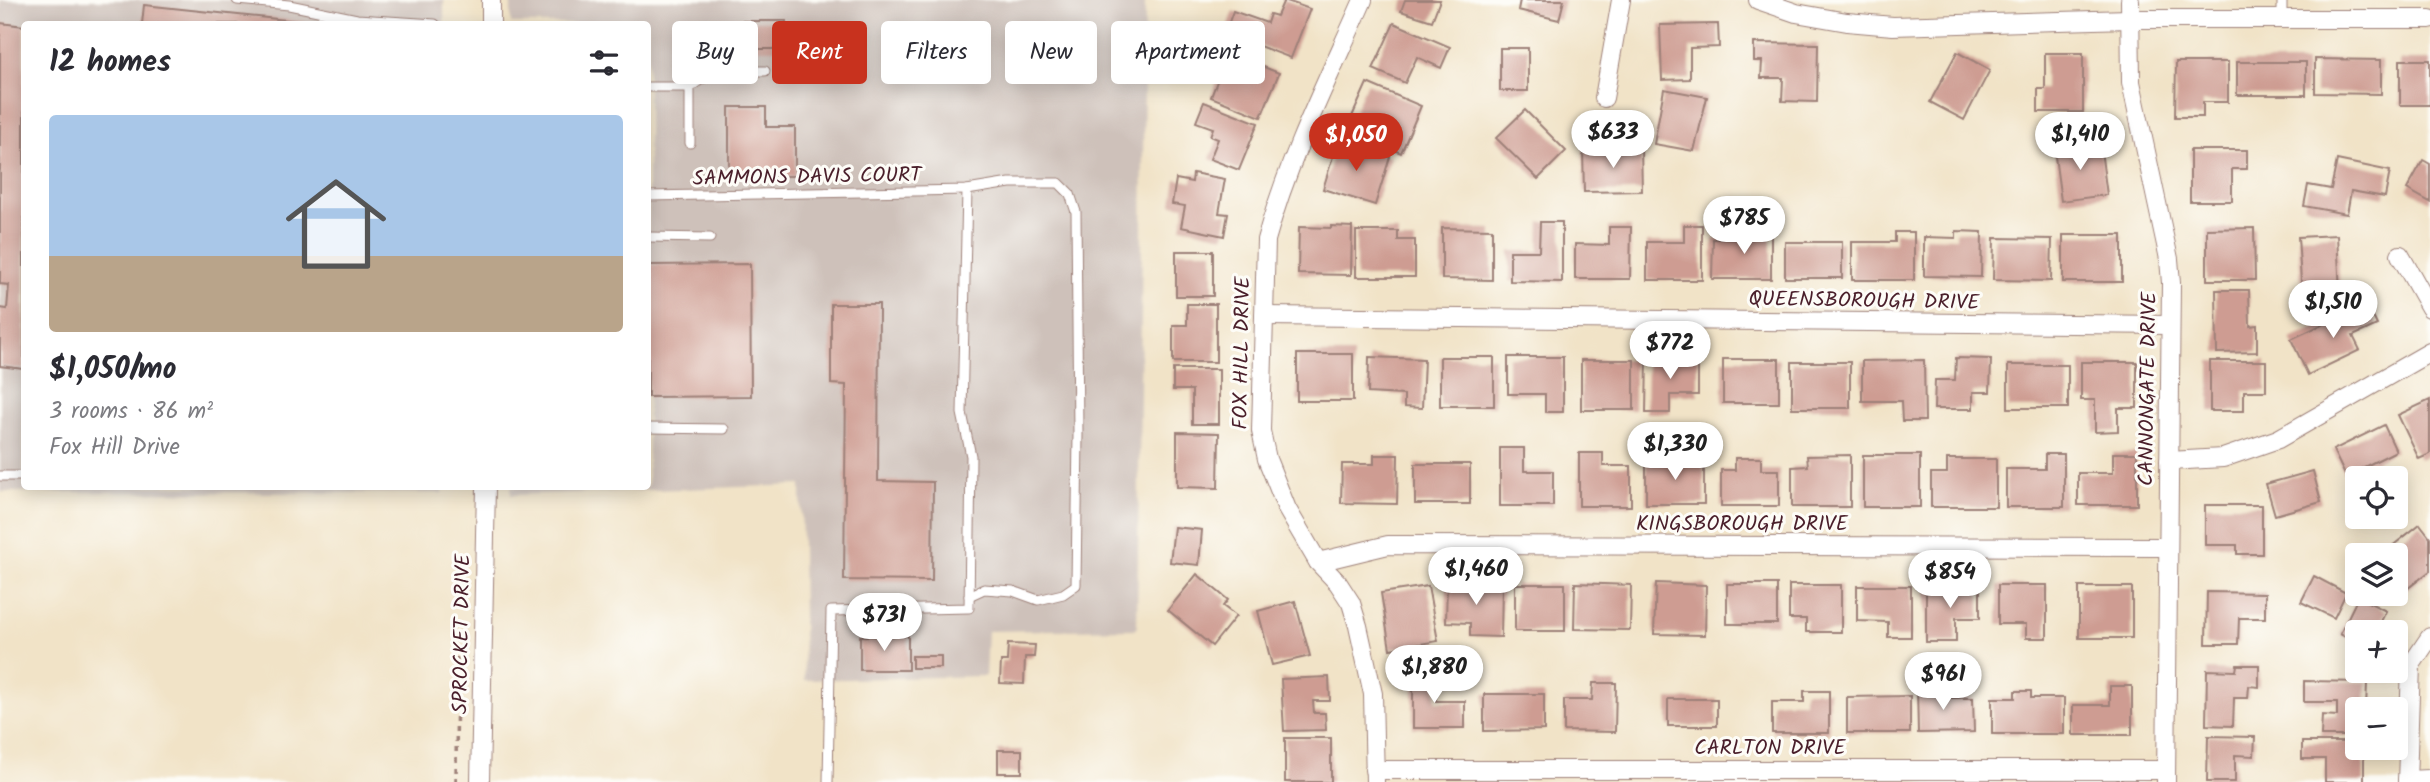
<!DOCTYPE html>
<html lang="en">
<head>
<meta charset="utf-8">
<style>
  :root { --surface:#fff; --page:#f7f7f7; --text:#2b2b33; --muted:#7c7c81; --accent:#c8321e }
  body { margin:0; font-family:Kalam,sans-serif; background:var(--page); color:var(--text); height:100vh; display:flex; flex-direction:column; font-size:26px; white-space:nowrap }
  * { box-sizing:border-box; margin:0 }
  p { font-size:23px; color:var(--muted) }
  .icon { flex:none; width:38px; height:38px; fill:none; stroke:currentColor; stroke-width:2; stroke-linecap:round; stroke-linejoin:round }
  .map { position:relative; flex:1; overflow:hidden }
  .details { position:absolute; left:21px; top:21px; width:630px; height:469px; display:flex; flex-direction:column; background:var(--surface); border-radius:7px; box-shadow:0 4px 18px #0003 }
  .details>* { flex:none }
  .banner { position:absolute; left:672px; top:21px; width:665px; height:63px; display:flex; gap:14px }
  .tools { position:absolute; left:2345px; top:466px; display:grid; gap:14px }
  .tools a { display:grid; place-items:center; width:63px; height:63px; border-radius:7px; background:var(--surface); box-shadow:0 4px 18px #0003; font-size:35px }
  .price { position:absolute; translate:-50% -60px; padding:0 16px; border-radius:24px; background:#fff; color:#222; font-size:23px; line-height:46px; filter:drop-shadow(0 2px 4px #0008) }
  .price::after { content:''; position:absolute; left:50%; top:42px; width:21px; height:16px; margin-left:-10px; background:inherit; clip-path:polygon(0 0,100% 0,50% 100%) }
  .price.selected { background:var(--accent); color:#fff }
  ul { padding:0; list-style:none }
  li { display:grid; align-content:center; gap:14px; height:371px; padding:0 28px }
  li span { display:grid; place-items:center; height:217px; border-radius:7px; color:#555 }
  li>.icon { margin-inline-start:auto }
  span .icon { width:126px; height:126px; fill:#fffc; stroke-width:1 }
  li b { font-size:30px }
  h2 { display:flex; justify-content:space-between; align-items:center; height:84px; padding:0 28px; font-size:30px }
  .pill { padding:0 24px; border-radius:7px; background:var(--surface); box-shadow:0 4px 18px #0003; font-size:24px; line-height:63px }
  .pill.selected { background:var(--accent); color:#fff }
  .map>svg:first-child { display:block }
</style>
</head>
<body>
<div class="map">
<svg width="2430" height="782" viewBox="0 0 2430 782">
  <rect width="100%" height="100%" fill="#fdfcf7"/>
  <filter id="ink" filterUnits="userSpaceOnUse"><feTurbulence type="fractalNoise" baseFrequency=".0143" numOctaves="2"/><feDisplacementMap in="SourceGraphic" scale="14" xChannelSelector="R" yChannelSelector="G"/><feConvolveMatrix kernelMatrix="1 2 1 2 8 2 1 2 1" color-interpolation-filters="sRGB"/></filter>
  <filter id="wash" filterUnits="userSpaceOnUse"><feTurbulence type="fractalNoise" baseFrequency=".00686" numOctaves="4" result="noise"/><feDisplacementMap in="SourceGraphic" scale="28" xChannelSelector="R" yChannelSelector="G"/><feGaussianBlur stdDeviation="1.57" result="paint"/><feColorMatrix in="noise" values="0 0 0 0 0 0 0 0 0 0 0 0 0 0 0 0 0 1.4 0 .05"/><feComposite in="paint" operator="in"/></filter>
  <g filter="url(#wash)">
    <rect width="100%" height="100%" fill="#f1e3c7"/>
    <!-- industrial -->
    <g fill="#cec1ba">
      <path d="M0,0H444V24H24V486H442V493L0,492Z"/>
      <path d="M511,0H1145L1137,629L987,631L985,676L804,680L801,485L511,495V487L648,486V24H511Z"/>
    </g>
    <g id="blocks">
      <!-- building -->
      <g fill="#ce9c92">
        <path d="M1284,0L1310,9L1291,58L1225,33L1233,11L1267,23L1270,14L1277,16Z"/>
        <path d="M1405,0H1440L1432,21L1401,11Z"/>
        <path d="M1520,0H1564L1559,20L1518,10Z"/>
        <path d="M144,5L305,22V24H142Z"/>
        <path d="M735,21H786V49H746V42H735Z"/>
        <path d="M0,23L24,26V369L0,366V308L7,309L9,285L0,284Z"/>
        <path d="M1394,23L1450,47L1441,68L1417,57L1405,83L1373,69Z"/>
        <path d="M1718,24L1719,47L1690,48V79L1662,80L1660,25Z"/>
        <path d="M1754,43L1818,44L1817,102L1782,101L1783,78H1761L1762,61H1754Z"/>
        <rect x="1500" y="48" width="28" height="43"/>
        <path d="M1957,52L1990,70L1964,120L1930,102Z"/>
        <path d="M1228,53L1279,73L1261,117L1211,97Z"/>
        <path d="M2045,53H2083V112H2038V89H2045Z"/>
        <path d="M2315,59L2381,60V94L2315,93Z"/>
        <rect x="2400" y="60" width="30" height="45"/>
        <path d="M2176,62H2228V102H2203V117H2175Z"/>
        <rect x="2237" y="62" width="69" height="33"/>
        <path d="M1367,83L1421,106L1401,153L1346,130Z"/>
        <path d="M1664,89L1707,97L1694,151L1654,144Z"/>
        <path d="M1204,102L1258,123L1239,170L1210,159L1218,139L1210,136L1213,128L1196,122Z"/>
        <path d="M729,107H766V127H795V176H729Z"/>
        <path d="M1525,110L1566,151L1538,179L1496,138Z"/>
        <path d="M1338,140L1390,157L1375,205L1323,189Z"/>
        <path d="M2100,143L2107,195L2061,201L2054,149Z"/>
        <path d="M1641,148L1642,191L1584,192L1583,150Z"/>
        <path d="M2190,150H2247V169H2232V201H2190Z"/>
        <path d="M2337,160L2390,171L2385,197L2351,191L2347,214L2304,206L2308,185L2331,189Z"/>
        <path d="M2423,160L2430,164V202L2407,189Z"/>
        <path d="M1193,173L1225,179L1219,213L1228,214L1224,236L1181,227L1185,206L1172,204L1176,179L1192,182Z"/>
        <path d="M1540,222H1562V282L1510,281V251H1539Z"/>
        <path d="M1684,225H1702V280H1647V242H1684Z"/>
        <path d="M1752,225L1771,226V279H1712L1713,239H1752Z"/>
        <path d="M1331,226L1352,227L1351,275L1298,274L1299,227L1331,228Z"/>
        <path d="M1609,227H1631L1630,279H1575V244L1609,245Z"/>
        <path d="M1442,228L1492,229V280L1442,279Z"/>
        <path d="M2254,228L2255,280H2207V229Z"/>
        <path d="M1356,231H1398V240H1415V277H1356Z"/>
        <path d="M1956,231L1982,232L1981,277L1924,276V237L1956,238Z"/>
        <path d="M1895,232H1914V280H1852V242H1895Z"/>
        <rect x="2063" y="235" width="59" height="47"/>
        <path d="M2337,235L2340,293L2302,295L2298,237Z"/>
        <path d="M1994,238L2052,239L2051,281L1993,280Z"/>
        <rect x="1785" y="242" width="57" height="36"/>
        <rect x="1176" y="251" width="37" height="45"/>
        <path d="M750,264L751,396L648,397V265Z"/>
        <path d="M2216,290H2249L2250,326L2257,325V352L2217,353Z"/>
        <path d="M831,304H879L878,481L933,482L932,581L844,580L846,385L831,384Z"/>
        <path d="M1187,304H1216V362H1173V325H1187Z"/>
        <path d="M2367,304L2377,325L2353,336L2360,350L2308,375L2291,339Z"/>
        <rect x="1297" y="354" width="56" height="47"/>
        <path d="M1369,357L1424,359L1422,408L1404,407V395L1368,393Z"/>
        <rect x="1440" y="357" width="54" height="49"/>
        <path d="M1508,357H1563V412H1545V394H1508Z"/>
        <path d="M1647,357L1698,358V395H1670V413H1646Z"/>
        <path d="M1956,358L1991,359L1990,392H1973V409H1934L1935,380H1955Z"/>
        <rect x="1723" y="359" width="56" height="44"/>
        <rect x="1581" y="360" width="53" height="50"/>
        <path d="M1924,360L1925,421H1902L1901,401H1862V361Z"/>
        <path d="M2210,361H2266V391H2244V411H2210Z"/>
        <rect x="1792" y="362" width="58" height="46"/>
        <path d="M2081,362H2137V408H2118V431L2095,432V400H2081Z"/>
        <rect x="2008" y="365" width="60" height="43"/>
        <path d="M1173,369H1219V424H1192V390H1173Z"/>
        <path d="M2430,400V454L2419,459L2398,415Z"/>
        <path d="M2384,425L2396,451L2362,468L2367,478H2357V500L2333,450Z"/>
        <path d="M1177,432L1219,433L1218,488L1177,487Z"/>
        <path d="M1500,448H1524V471H1553V506H1500Z"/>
        <path d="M1579,453H1603V466H1631V506H1579Z"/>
        <path d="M2113,453H2137V505H2078V473H2113Z"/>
        <path d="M2045,454H2064V507H2006V469H2045Z"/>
        <path d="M1374,455H1398L1397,504L1341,503L1342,464H1374Z"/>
        <path d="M1850,455V507H1792V467L1808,466L1807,456Z"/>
        <rect x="1863" y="455" width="57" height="52"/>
        <path d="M1735,458H1761V470H1779V506H1721V470H1735Z"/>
        <path d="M1947,459H1996V507H1931V473H1947Z"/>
        <rect x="1646" y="460" width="58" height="44"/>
        <rect x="1415" y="464" width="55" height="40"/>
        <path d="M2313,471L2321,502L2275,515L2266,484Z"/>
        <path d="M2205,505H2262V554H2237V545H2205Z"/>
        <path d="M2420,524L2430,537V571L2403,592L2396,583V555H2381Z"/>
        <path d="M1174,527L1202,530L1199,565L1170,562Z"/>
        <path d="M1197,574L1228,600L1223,606L1236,616L1212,646L1168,610Z"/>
        <path d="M2314,576L2346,593L2334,618L2301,602Z"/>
        <path d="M1447,583L1502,584L1501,637L1470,636V623L1446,622Z"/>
        <path d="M1575,583L1631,585L1630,630L1574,629Z"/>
        <path d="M1656,583L1706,585L1705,635L1654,634Z"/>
        <rect x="1515" y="584" width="50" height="47"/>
        <rect x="1727" y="584" width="50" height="40"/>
        <path d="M1789,585H1841V632H1806V619H1789Z"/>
        <path d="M1926,585H1980V618H1956V642H1926Z"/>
        <path d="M1998,585H2047V638H2026V624H1998Z"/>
        <path d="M1428,586L1438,641L1390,649L1381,593Z"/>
        <path d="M1857,586H1911V637H1888V622L1857,621Z"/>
        <rect x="2079" y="587" width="53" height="51"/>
        <path d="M2207,592L2265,593V618H2239L2238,644H2206Z"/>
        <path d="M2358,597L2386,611L2376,632H2357V643L2340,634Z"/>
        <path d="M1295,601L1310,656L1272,665L1258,611Z"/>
        <rect x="860" y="636" width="48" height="34"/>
        <path d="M1008,644L1035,645L1034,657H1025L1024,684L1000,683L1001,661H1007Z"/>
        <rect x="912" y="656" width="29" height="12"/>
        <path d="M2237,665H2259V687L2249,686L2248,698H2234L2233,726L2206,725L2207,670L2236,671Z"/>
        <path d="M1413,671H1436V701H1465V728H1413Z"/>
        <path d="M1329,677L1330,701H1313L1314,713H1325L1326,730L1284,731L1281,679Z"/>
        <path d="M2304,681L2367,682L2366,709H2357V736H2321L2322,715L2337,716V702H2304Z"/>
        <path d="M1593,683H1616L1615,732L1564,731V700H1592Z"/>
        <path d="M1939,684V698H1973L1974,732L1918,733L1917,685Z"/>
        <path d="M2110,686H2132V735H2073V705H2110Z"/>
        <path d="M1804,691H1829V733H1772V702H1804Z"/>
        <path d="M2015,691H2031V698H2064V734H1992V698H2015Z"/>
        <path d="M1484,694H1544V730L1484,731Z"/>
        <path d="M1910,696V733H1847V697Z"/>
        <rect x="1668" y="699" width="49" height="27"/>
        <path d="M2208,736L2255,737L2254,756L2235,755V782H2207Z"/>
        <rect x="1285" y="738" width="46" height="44"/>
        <path d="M2302,742H2357V747H2364V782H2325V759H2302Z"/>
        <rect x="998" y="750" width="24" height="23"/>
      </g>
    </g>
  </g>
  <g filter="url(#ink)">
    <use href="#blocks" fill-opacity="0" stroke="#9e8179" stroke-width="2"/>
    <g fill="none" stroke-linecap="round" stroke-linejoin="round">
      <defs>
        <g id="service">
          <path d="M237,0L289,5L357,19L435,24"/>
          <path d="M2282,19V0"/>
          <path d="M648,87H690L714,71H765"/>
          <path d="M690,87V143"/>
          <path d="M648,196L967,190L1010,183H1059L1070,194L1076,212L1078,434L1076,585L1063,594L1038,600L1013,591L984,589L969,596"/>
          <path d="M648,237L710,238"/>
          <path d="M648,428L724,429"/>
          <path d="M0,476H24"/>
          <path d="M828,782L831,611L969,608L971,456L962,413L967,190"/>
        </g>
        <g id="minor">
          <path d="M1363,0C1328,79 1289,157 1266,240L1261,431L1267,459L1287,509L1318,562L1338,583L1351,603L1358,626L1373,694L1375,782"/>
          <path d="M1758,0L1796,13L1847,22L1893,26L2129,19H2430"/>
          <path d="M2130,0L2131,82L2169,259L2171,283L2166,782"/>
          <path d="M491,24V0"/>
          <path d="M1604,98L1621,0"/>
          <path d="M2400,255L2430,308"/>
          <path d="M1264,316L2170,325"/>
          <path d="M2169,461L2223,458L2278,439L2430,352"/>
          <path d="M1318,562L1388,545L2168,547"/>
          <path d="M1374,770H2166"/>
          <path d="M2407,780L2430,779"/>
          <path d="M480,782L486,486"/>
          <path d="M2407,782L2411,665L2430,637"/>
        </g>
      </defs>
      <!-- service casing -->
      <use href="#service" stroke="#9e8179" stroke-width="11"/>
      <!-- minor casing -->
      <use href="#minor" stroke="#9e8179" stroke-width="20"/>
      <!-- path -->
      <path stroke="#9e8179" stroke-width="3.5" stroke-dasharray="5 5" stroke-linecap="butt" d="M456,782L457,638"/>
      <!-- service -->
      <use href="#service" stroke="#fff" stroke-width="9"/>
      <!-- minor -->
      <use href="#minor" stroke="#fff" stroke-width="18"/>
    </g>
  </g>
  <g text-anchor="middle" stroke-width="6" stroke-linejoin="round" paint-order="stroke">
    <!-- street labels -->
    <g font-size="21" fill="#4a1f2b" stroke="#fdfcf7">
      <text transform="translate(807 176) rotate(-1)" y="7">SAMMONS DAVIS COURT</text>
      <text transform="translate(1864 300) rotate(1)" y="7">QUEENSBOROUGH DRIVE</text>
      <text transform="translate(1241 353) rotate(-89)" y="7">FOX HILL DRIVE</text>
      <text transform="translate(2147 389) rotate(-89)" y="7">CANNONGATE DRIVE</text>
      <text x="1742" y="530">KINGSBOROUGH DRIVE</text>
      <text transform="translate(461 634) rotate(-89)" y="7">SPROCKET DRIVE</text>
      <text x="1770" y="754">CARLTON DRIVE</text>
    </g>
  </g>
</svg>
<div class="tools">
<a><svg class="icon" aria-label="locate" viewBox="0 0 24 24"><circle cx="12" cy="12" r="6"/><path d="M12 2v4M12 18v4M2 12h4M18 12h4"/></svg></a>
<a><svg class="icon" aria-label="layers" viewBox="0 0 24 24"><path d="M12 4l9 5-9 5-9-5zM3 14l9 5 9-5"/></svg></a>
<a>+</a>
<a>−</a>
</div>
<b class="price" style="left:1613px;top:170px">$633</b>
<b class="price" style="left:2080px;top:172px">$1,410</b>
<b class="price selected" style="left:1356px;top:173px">$1,050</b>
<b class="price" style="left:1744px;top:256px">$785</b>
<b class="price" style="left:2333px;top:340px">$1,510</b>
<b class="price" style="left:1670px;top:381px">$772</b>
<b class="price" style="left:1675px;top:482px">$1,330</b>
<b class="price" style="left:1476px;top:607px">$1,460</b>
<b class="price" style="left:1950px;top:610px">$854</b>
<b class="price" style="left:884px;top:653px">$731</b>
<b class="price" style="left:1434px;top:705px">$1,880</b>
<b class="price" style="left:1943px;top:712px">$961</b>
<div class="banner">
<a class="pill">Buy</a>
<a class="pill selected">Rent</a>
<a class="pill">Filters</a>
<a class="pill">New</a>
<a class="pill">Apartment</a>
</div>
<section class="details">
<h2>12 homes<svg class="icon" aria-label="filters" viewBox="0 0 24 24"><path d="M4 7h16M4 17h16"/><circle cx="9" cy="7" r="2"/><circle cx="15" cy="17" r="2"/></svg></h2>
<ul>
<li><span style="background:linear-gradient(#a9c7e8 65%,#b9a48a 0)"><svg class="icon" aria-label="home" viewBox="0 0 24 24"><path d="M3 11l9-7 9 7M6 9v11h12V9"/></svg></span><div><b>$1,050/mo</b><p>3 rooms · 86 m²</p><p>Fox Hill Drive</p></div></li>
</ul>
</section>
</div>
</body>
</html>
